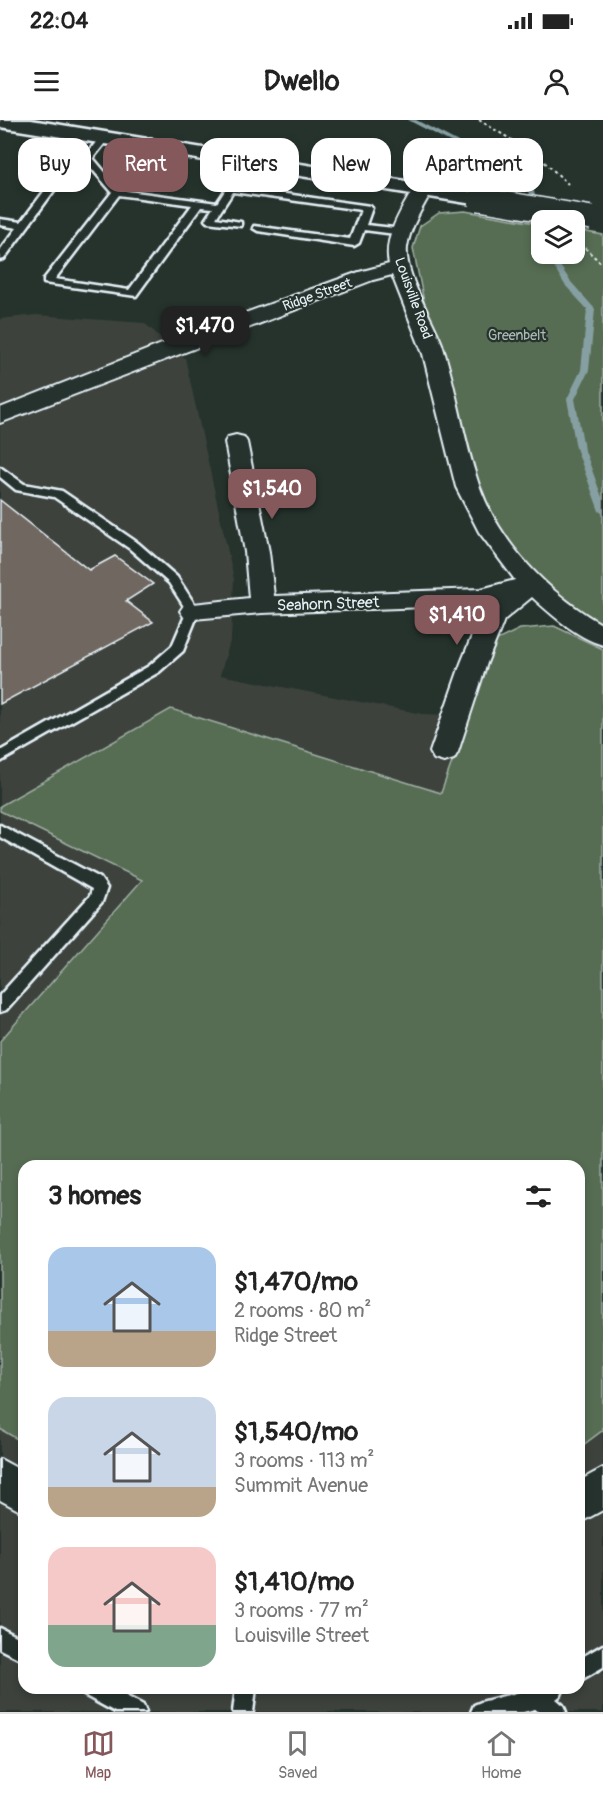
<!DOCTYPE html>
<html lang="en">
<head>
<meta charset="utf-8">
<style>
  :root { --surface:#fff; --page:#f6f6f6; --text:#222; --muted:#767676; --line:#e0e0e0; --accent:#85585c }
  body { margin:0; font-family:Pangolin,sans-serif; background:var(--page); color:var(--text); height:100vh; display:flex; flex-direction:column; font-size:22px; white-space:nowrap }
  * { box-sizing:border-box; margin:0 }
  p { font-size:20px; color:var(--muted) }
  .icon { flex:none; width:33px; height:33px; fill:none; stroke:currentColor; stroke-width:2; stroke-linecap:round; stroke-linejoin:round }
  .map { position:relative; flex:1; overflow:hidden }
  .panel { position:absolute; left:18px; top:1040px; width:567px; height:534px; display:flex; flex-direction:column; background:var(--surface); border-radius:18px; box-shadow:0 3px 9px #0003 }
  .panel>* { flex:none }
  .top-card { position:absolute; left:18px; top:18px; width:567px; height:54px; display:flex; gap:12px }
  .fabs { position:absolute; left:531px; top:90px; display:grid; gap:12px }
  .fabs a { display:grid; place-items:center; width:54px; height:54px; border-radius:12px; background:var(--surface); box-shadow:0 3px 9px #0003; font-size:30px }
  .price { position:absolute; translate:-50% -51px; padding:0 14px; border-radius:12px; background:var(--accent); color:#fff; font-size:20px; line-height:39px; filter:drop-shadow(0 2px 3px #0008) }
  .price::after { content:''; position:absolute; left:50%; top:36px; width:18px; height:14px; margin-left:-9px; background:inherit; clip-path:polygon(0 0,100% 0,50% 100%) }
  .price.active { background:#222; color:#fff }
  ul { padding:0; list-style:none }
  li { display:flex; align-items:center; gap:18px; height:150px; padding:0 30px }
  li span { display:grid; place-items:center; flex:none; width:168px; height:120px; border-radius:18px; color:#555 }
  li>.icon { margin-inline-start:auto }
  span .icon { width:72px; height:72px; fill:#fffc; stroke-width:1 }
  li b { font-size:26px }
  h2 { display:flex; justify-content:space-between; align-items:center; height:72px; padding:0 30px; font-size:26px }
  .chip { padding:0 21px; border-radius:18px; background:var(--surface); box-shadow:0 3px 9px #0003; font-size:21px; line-height:54px }
  .chip.active { background:var(--accent); color:#fff }
  .status { display:flex; justify-content:space-between; align-items:center; height:42px; padding:0 30px; background:var(--surface); direction:ltr }
  .status svg { height:16px; fill:currentColor }
  header { display:flex; justify-content:space-between; align-items:center; height:78px; padding:0 30px; background:var(--surface); font-size:27px; font-weight:700 }
  .menu { display:flex; justify-content:space-around; align-items:center; height:84px; border-top:2px solid var(--line); background:var(--surface); font-size:16px; color:var(--muted) }
  .menu a { display:grid; justify-items:center; gap:3px }
  .menu .active { color:var(--accent) }
  .map>svg:first-child { display:block }
</style>
</head>
<body>
<div class="status"><b>22:04</b><svg viewBox="0 0 49 12"><path d="M0 12V9h3v3zM5 12V6h3v6zM10 12V3h3v9zM15 12V0h3v12zM26 1h20v11H26zM47 4h2v5h-2z"/></svg></div>
<header><svg class="icon" aria-label="menu" viewBox="0 0 24 24"><path d="M4 6h16M4 12h16M4 18h16"/></svg>Dwello<svg class="icon" aria-label="person" viewBox="0 0 24 24"><circle cx="12" cy="8" r="4"/><path d="M4 21q1-7 8-7t8 7"/></svg></header>
<div class="map">
<svg width="603" height="1592" viewBox="0 0 603 1592">
  <rect width="100%" height="100%" fill="#26332d"/>
  <filter id="ink" filterUnits="userSpaceOnUse"><feTurbulence type="fractalNoise" baseFrequency=".0167" numOctaves="2"/><feDisplacementMap in="SourceGraphic" scale="12" xChannelSelector="R" yChannelSelector="G"/><feConvolveMatrix kernelMatrix="1 2 1 2 8 2 1 2 1" color-interpolation-filters="sRGB"/></filter>
  <g filter="url(#ink)">
    <!-- built -->
    <path fill="#3c433c" fill-rule="evenodd" d="M36,195L144,203L185,238L234,459L231,518L220,555L423,594L473,596L520,509L554,506L603,531V1592H0V199ZM24,1046H579V1568H24Z"/>
    <!-- green -->
    <g fill="#576d52" stroke="#a0afa5" stroke-width="1.5">
      <path d="M465,91L541,104L542,134H574L575,110L603,115V513L517,446L476,384L438,250L413,128L420,106L439,93Z"/>
      <path d="M554,506L603,529V1310L579,1328V1046H24V1323L0,1309V921L142,760L0,691V686L171,589L441,673L495,521L520,509Z"/>
    </g>
    <g fill="none" stroke-linecap="round" stroke-linejoin="round">
      <!-- stream -->
      <g fill="#869fa2" fill-rule="evenodd">
        <path d="M408,0H416L487,37L533,66L542,110V121C530,110 530,83 528,68L483,39Z"/>
        <path d="M546,134H552L571,162L595,189L589,250L575,279L584,328L603,380V394L599,391L576,328L567,279L581,250L587,189L565,165Z"/>
      </g>
    </g>
    <!-- building -->
    <path fill="#706860" stroke="#e8f1f8" stroke-width="1.5" d="M0,380L89,450L115,436L153,464L126,481L153,502L0,584Z"/>
    <g fill="none" stroke-linecap="round" stroke-linejoin="round">
      <defs>
        <g id="lane">
          <path d="M104,15L109,18L93,38L120,70L217,83L246,39L249,38L254,41L237,67L370,86L372,88L366,105L403,109L408,112L403,115L364,110L359,123L354,126L258,111L253,108L254,106L350,119L361,90L233,72L216,98L241,102V106L207,102L205,100L213,88L201,87L136,176L44,163V159L112,72L87,43L64,57L4,139L0,140V130L17,108L0,105V99L21,102L58,53L85,36L101,16ZM119,75L192,85L129,170L55,159Z"/>
          <path d="M0,347L24,364L62,371L138,423L177,457L199,491L183,531L159,552L0,642V631L149,546L172,526L187,491L169,463L130,429L54,377L16,370L0,357Z"/>
          <path d="M0,705L100,758L107,768L102,782L6,890L0,892V875L90,776L92,769L0,717Z"/>
          <path d="M0,1508L24,1520V1541L0,1529Z"/>
          <path d="M603,1525V1547L579,1561V1539Z"/>
          <path d="M81,1568H111L143,1585L146,1592H115L84,1575Z"/>
          <path d="M236,1568H256L253,1592H233Z"/>
          <path d="M536,1568H564L561,1575L556,1579L563,1585L566,1592H539L535,1589L523,1592H471L474,1585L481,1582Z"/>
        </g>
        <g id="street">
          <path d="M423,63L430,65L433,69C423,87 410,107 407,127C404,155 432,197 442,224C457,270 463,319 479,365C500,424 549,474 603,505V525C576,517 552,495 532,477L504,500L487,543L458,632L454,639L444,642L434,639L430,632L461,543L480,496L494,482L481,485L262,493L193,499L184,497L180,491L184,485L249,478L245,432L225,322L228,317L236,315L244,317L247,322L269,432L274,476L481,469L515,460L479,412L456,367L423,234L392,155L373,160L0,303V288L187,214L359,152L389,144C383,117 401,91 413,69L416,65Z"/>
          <path d="M0,1339L24,1352V1393L0,1380Z"/>
          <path d="M603,1348V1390L579,1403V1361Z"/>
        </g>
        <path id="secondary" d="M0,0H31L479,73L487,74L490,79L487,84L479,85L0,7Z"/>
      </defs>
      <!-- lane casing -->
      <use href="#lane" stroke="#e8f1f8" stroke-width="5"/>
      <!-- street casing -->
      <use href="#street" stroke="#e8f1f8" stroke-width="4"/>
      <!-- secondary casing -->
      <use href="#secondary" stroke="#e8f1f8" stroke-width="5"/>
      <!-- path -->
      <g stroke="#e8f1f8" stroke-width="2" stroke-dasharray="3 3" stroke-linecap="butt">
        <path d="M479,0L538,36L568,64"/>
        <path d="M585,128L603,145"/>
      </g>
      <!-- lane -->
      <use href="#lane" fill="#26332d" fill-rule="evenodd"/>
      <!-- street -->
      <use href="#street" fill="#26332d" fill-rule="evenodd"/>
      <!-- secondary -->
      <use href="#secondary" fill="#26332d" fill-rule="evenodd"/>
      <defs>
        <path id="secondary-bridge" d="M479,79L592,98"/>
      </defs>
      <!-- secondary-bridge casing -->
      <use href="#secondary-bridge" stroke="#e8f1f8" stroke-width="26" stroke-linecap="butt"/>
      <!-- secondary-bridge -->
      <use href="#secondary-bridge" stroke="#26332d" stroke-width="23"/>
    </g>
  </g>
  <g text-anchor="middle" stroke-width="4.5" stroke-linejoin="round" paint-order="stroke">
    <!-- far-street labels -->
    <g font-size="14" fill="#e8f1f8" stroke="#26332d">
      <text transform="translate(317 174) rotate(-20)" y="5">Ridge Street</text>
      <text transform="translate(414 178) rotate(70)" y="5">Louisville Road</text>
    </g>
    <!-- far-park labels -->
    <g font-size="14" fill="#aebcb6" stroke="#26332d">
      <text x="517" y="220">Greenbelt</text>
    </g>
    <!-- street labels -->
    <g font-size="16" fill="#e8f1f8" stroke="#26332d">
      <text transform="translate(328 483) rotate(-2)" y="6">Seahorn Street</text>
    </g>
  </g>
</svg>
<div class="fabs">
<a><svg class="icon" aria-label="layers" viewBox="0 0 24 24"><path d="M12 4l9 5-9 5-9-5zM3 14l9 5 9-5"/></svg></a>
</div>
<b class="price active" style="left:205px;top:237px">$1,470</b>
<b class="price" style="left:272px;top:400px">$1,540</b>
<b class="price" style="left:457px;top:526px">$1,410</b>
<div class="top-card">
<a class="chip">Buy</a>
<a class="chip active">Rent</a>
<a class="chip">Filters</a>
<a class="chip">New</a>
<a class="chip">Apartment</a>
</div>
<section class="panel">
<h2>3 homes<svg class="icon" aria-label="filters" viewBox="0 0 24 24"><path d="M4 7h16M4 17h16"/><circle cx="9" cy="7" r="2"/><circle cx="15" cy="17" r="2"/></svg></h2>
<ul>
<li><span style="background:linear-gradient(#a9c7e8 70%,#b9a48a 0)"><svg class="icon" aria-label="home" viewBox="0 0 24 24"><path d="M3 11l9-7 9 7M6 9v11h12V9"/></svg></span><div><b>$1,470/mo</b><p>2 rooms · 80 m²</p><p>Ridge Street</p></div></li>
<li><span style="background:linear-gradient(#c9d6e8 75%,#b9a48a 0)"><svg class="icon" aria-label="home" viewBox="0 0 24 24"><path d="M3 11l9-7 9 7M6 9v11h12V9"/></svg></span><div><b>$1,540/mo</b><p>3 rooms · 113 m²</p><p>Summit Avenue</p></div></li>
<li><span style="background:linear-gradient(#f6c9c9 65%,#7fa58c 0)"><svg class="icon" aria-label="home" viewBox="0 0 24 24"><path d="M3 11l9-7 9 7M6 9v11h12V9"/></svg></span><div><b>$1,410/mo</b><p>3 rooms · 77 m²</p><p>Louisville Street</p></div></li>
</ul>
</section>
</div>
<nav class="menu">
<a class="active"><svg class="icon" aria-label="map" viewBox="0 0 24 24"><path d="M3 6l6-2 6 2 6-2v14l-6 2-6-2-6 2zM9 4v14M15 6v14"/></svg>Map</a>
<a><svg class="icon" aria-label="saved" viewBox="0 0 24 24"><path d="M7 4h10v16l-5-4-5 4z"/></svg>Saved</a>
<a><svg class="icon" aria-label="home" viewBox="0 0 24 24"><path d="M3 11l9-7 9 7M6 9v11h12V9"/></svg>Home</a>
</nav>
</body>
</html>
